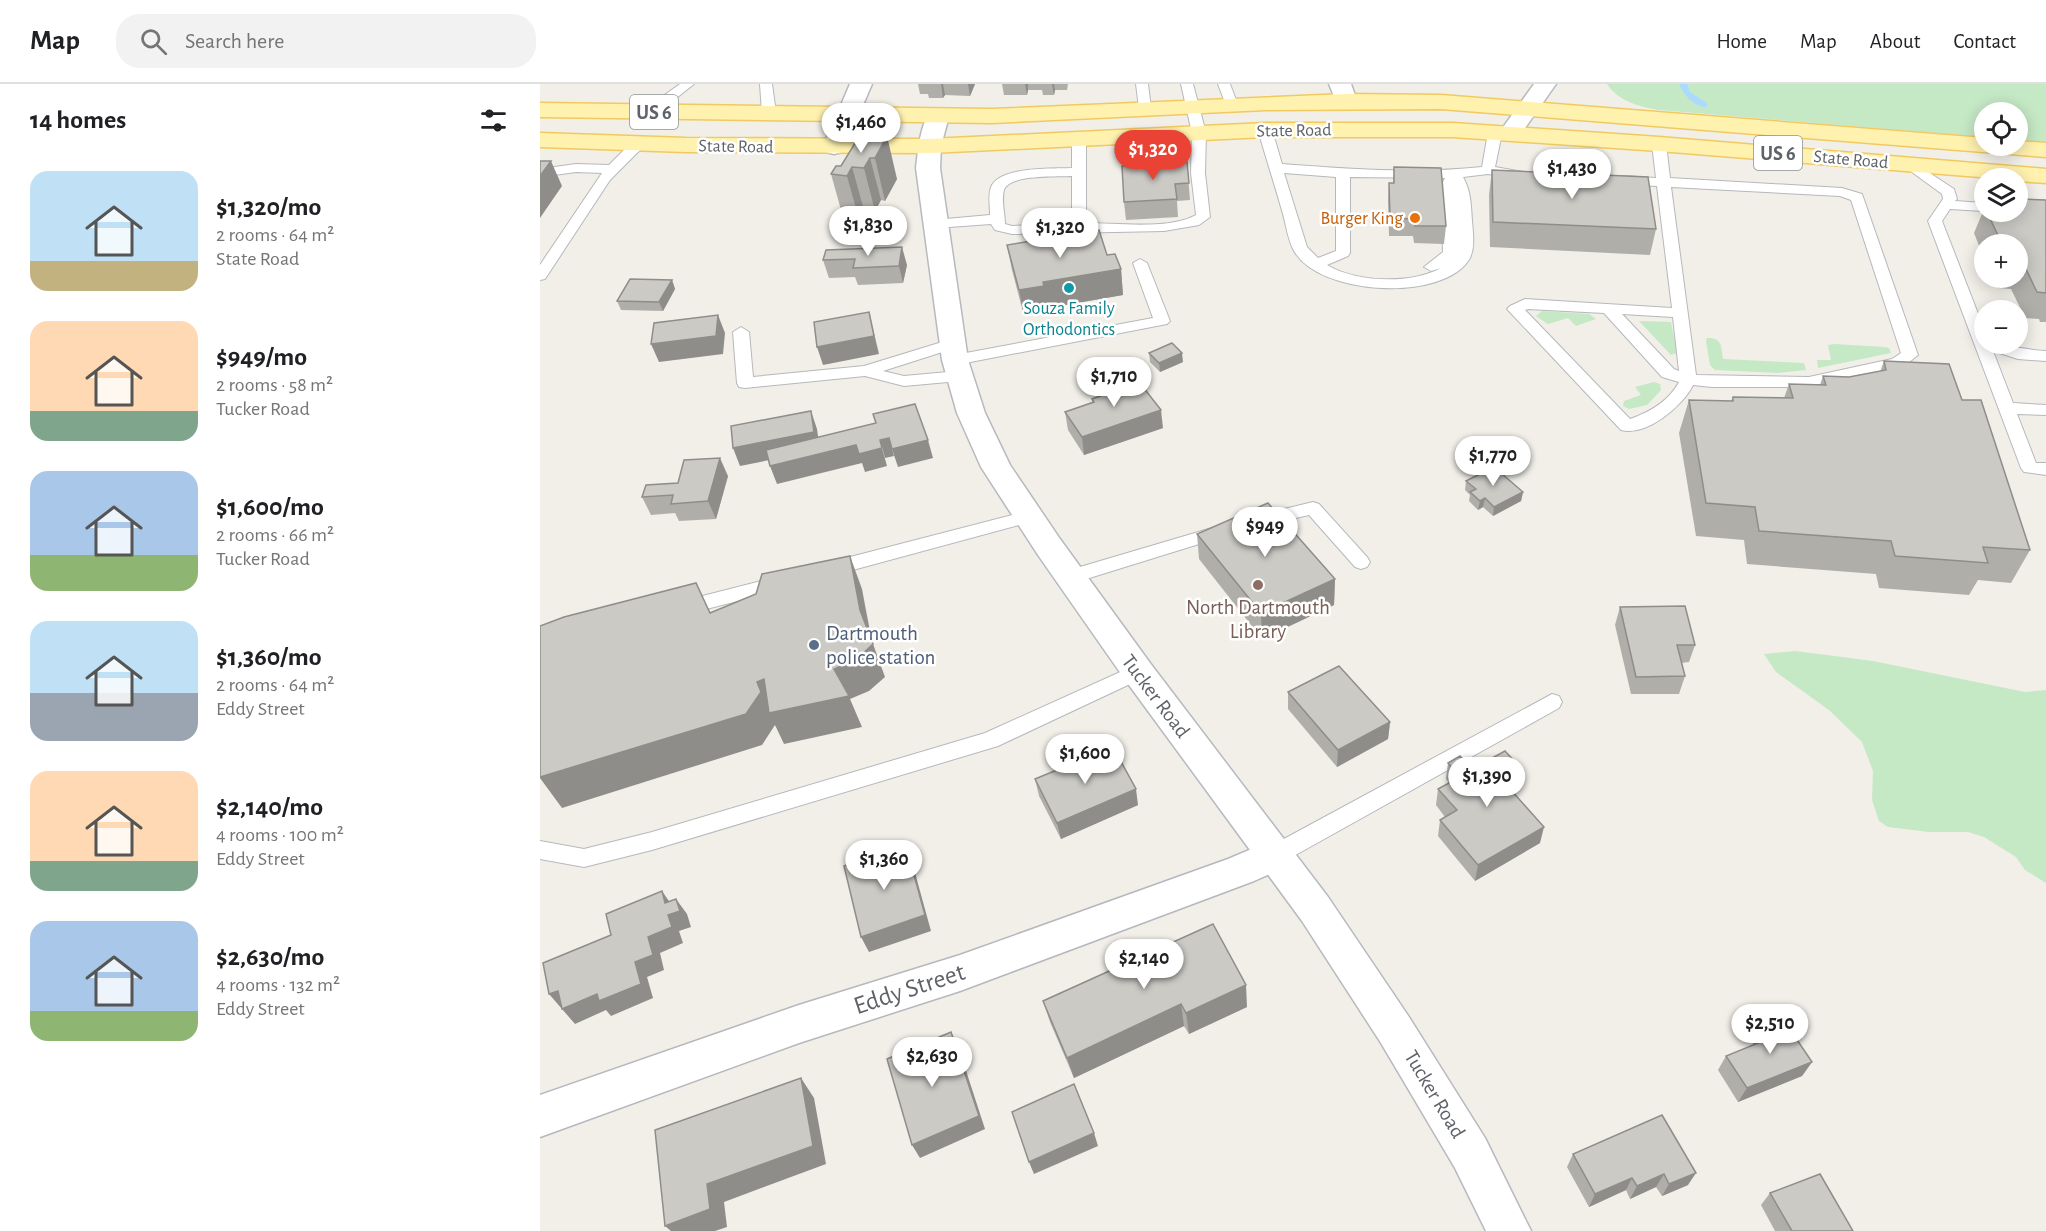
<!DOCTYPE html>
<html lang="en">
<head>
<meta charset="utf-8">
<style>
  :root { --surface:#fff; --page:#f2f2f2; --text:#202124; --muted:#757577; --line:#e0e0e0; --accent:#ea4335 }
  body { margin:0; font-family:"Alegreya Sans",sans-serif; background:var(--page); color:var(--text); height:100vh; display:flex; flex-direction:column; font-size:22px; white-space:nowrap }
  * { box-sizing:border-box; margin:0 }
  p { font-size:20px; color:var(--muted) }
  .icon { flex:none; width:33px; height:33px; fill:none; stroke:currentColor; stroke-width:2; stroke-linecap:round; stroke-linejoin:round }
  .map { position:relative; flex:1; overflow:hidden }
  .drawer { display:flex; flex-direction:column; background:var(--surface); width:540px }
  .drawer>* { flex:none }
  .buttons { position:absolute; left:1434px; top:18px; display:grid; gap:12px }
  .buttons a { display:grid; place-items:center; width:54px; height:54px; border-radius:50%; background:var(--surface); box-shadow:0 3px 15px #0003; font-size:30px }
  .price { position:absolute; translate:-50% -51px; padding:0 14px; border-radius:21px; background:#fff; color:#222; font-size:20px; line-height:39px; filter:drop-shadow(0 2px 3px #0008) }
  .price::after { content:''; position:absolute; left:50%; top:36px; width:18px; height:14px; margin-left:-9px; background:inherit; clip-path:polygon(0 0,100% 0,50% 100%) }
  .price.selected { background:var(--accent); color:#fff }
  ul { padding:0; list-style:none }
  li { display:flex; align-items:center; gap:18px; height:150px; padding:0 30px }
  li span { display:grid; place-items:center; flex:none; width:168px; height:120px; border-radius:18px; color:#555 }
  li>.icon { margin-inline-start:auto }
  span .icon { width:72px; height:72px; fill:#fffc; stroke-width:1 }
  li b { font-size:26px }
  h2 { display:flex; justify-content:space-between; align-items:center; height:72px; padding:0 30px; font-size:26px }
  header { display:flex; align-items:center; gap:36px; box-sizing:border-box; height:84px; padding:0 30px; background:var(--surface); border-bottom:2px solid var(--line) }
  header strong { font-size:28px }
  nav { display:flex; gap:33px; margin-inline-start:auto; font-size:21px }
  .search { width:420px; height:54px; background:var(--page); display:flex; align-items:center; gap:15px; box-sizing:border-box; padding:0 21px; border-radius:24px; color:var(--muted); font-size:22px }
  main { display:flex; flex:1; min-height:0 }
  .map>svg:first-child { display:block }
</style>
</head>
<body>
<header>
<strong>Map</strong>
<div class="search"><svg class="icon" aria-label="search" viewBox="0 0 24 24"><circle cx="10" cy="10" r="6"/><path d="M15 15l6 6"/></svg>Search here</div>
<nav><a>Home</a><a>Map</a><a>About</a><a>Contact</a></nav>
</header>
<main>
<section class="drawer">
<h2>14 homes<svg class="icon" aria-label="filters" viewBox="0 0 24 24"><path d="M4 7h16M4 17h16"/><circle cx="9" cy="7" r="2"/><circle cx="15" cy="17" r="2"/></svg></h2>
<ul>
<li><span style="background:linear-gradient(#bfe0f5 75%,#c2b280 0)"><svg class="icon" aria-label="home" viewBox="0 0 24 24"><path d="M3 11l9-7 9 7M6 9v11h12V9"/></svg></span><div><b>$1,320/mo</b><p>2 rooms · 64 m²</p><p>State Road</p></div></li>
<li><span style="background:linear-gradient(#ffd9b3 75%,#7fa58c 0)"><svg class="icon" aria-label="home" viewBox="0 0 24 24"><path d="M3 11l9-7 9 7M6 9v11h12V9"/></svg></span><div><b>$949/mo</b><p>2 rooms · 58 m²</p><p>Tucker Road</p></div></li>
<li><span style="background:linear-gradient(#a9c7e8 70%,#8fb573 0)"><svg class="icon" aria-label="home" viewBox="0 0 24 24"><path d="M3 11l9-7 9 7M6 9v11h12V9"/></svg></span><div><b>$1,600/mo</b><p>2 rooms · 66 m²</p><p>Tucker Road</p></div></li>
<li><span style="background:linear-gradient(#bfe0f5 60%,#9aa5b1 0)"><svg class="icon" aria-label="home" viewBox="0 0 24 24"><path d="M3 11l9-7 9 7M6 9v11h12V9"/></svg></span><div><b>$1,360/mo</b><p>2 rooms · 64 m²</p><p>Eddy Street</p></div></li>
<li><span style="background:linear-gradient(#ffd9b3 75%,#7fa58c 0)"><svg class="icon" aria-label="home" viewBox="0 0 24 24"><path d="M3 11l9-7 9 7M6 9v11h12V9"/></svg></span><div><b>$2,140/mo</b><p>4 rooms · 100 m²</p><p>Eddy Street</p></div></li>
<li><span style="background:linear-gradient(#a9c7e8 75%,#8fb573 0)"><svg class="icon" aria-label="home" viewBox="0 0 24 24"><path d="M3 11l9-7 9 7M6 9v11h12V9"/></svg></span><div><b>$2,630/mo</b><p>4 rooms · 132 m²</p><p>Eddy Street</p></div></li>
</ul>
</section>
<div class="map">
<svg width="1506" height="1147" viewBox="0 0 1506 1147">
  <rect width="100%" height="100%" fill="#f1efe8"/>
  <!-- green -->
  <g fill="#c5e8c5">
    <path d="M1067,0H1506V58L1478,56V28H1444V53L1119,26C1100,23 1078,17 1067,0Z"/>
    <path d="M1002,227L1049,230L1056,235L1036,242L1028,234L1008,240L996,232Z"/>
    <path d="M1099,237L1131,238L1137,269L1131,271Z"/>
    <path d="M1167,254C1183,253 1181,264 1183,275L1264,279L1266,286L1238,289L1175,286L1170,281L1166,257Z"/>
    <path d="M1294,260L1345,263L1349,264L1351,269L1278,284L1277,276H1291L1288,261Z"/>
    <path d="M1114,298L1120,300L1121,306L1107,321L1089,325L1083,322L1084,317L1101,311L1095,303Z"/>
    <path d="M1255,567L1333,577L1485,608L1506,606V799L1485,786L1476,773L1444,753L1428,748H1389L1348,743L1339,737L1332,716L1333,687L1322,658L1289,626L1236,588L1224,570Z"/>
  </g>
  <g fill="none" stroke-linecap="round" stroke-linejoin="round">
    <!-- stream -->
    <path fill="#aadaff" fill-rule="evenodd" d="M1139,0H1147L1150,8L1167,19V23C1154,23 1144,11 1139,0Z"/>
    <defs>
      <g id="lane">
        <path d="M140,0H154L115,31H105L104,28L105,25Z"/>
        <path d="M220,0H232L236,29L234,32L229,33L222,29Z"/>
        <path d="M596,0H608L611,24L610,27L605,28L599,24Z"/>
        <path d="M641,0H653L666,49L665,89L670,133L659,141L624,147L472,150L455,146L451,140L395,144L388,140L395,136L450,131C450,122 448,111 451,103C460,82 513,85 532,84V56L539,52L546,56V139C577,139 629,146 656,131L651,89L652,49ZM532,92V139L472,142L465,140C465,129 461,117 464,106C469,90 518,93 532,92Z"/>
        <path d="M678,0H690L698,21L697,24H687Z"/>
        <path d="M725,42L732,46L742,80C808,85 876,90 942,83L948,49L955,45L962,49L955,83L983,88L985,91L978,95L948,90L923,93C931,107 931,122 932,137C933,149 935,163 930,174C905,219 776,212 753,165C748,155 746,141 743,130C735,102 726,74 718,46ZM744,89L796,93V167L778,174L767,163ZM810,93L905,94L901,102L903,168L884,183L891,187L901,184C870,201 816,198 787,181L808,172L810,169Z"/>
        <path d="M99,55L106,59L104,62L70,96L5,195L0,196V181L62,89L36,88L0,93V85L36,80L69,81L94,56Z"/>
        <path d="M1119,56L1126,60L1130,94L1302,104L1322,110L1378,271L1363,283L1269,303H1172L1153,301C1143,322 1106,353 1081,346L967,225L970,222L985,215L1132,224L1117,102L1082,100L1075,96L1082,92L1116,94L1112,60ZM1131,103L1300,112L1311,116L1361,269L1352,275L1269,293L1156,291ZM988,225L1064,229L1122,293L1139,298C1129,317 1110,328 1090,335L985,226ZM1082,230L1133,233L1139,287L1134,285Z"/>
        <path d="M1370,76L1414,105L1417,115L1415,117L1444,119V127L1410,125L1402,137L1444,245V260C1465,260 1485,266 1506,267V277L1478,275L1453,267L1473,319L1506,321V331L1477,330L1496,379H1506V391L1484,388L1481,384L1388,137L1403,115L1402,110L1365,83L1363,80Z"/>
        <path d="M600,175L607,179L630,237L627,240L415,281L407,276L415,271L613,234L593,179Z"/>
        <path d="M201,243L209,248L213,293L324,282L412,255L418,257L420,260L418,263L343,287L364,292L419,287L427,292L419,297L364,302L325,292L205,304L199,303L197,299L193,248Z"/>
        <path d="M773,418L779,420L827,473L830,478L827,483L821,485L815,483L769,431L713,444L707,442L704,438L707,434Z"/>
        <path d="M488,427L494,429L497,433L494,437L287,493L280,491L278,486L280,481L287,479Z"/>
        <path d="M682,441L688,443L691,447L688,451L530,500L523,498L521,493L523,488Z"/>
        <path d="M241,492L248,494L250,499L248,504L139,532L132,530L130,525L132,520L139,518Z"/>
        <path d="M598,580L605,583L608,588L605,593L458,662L112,766L44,783L0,775V757L44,765L112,748L445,649Z"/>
        <path d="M1012,610L1019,612L1022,618L1019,624L743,778L735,780L727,778L724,771L727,764Z"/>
      </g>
      <g id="street">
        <path d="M310,0H332L305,63L302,68L294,70L286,68L283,63Z"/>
        <path d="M789,0H811L817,17L814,22L806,24L798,22Z"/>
        <path d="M735,755L748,760L753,771L748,782L714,797L420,907L259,959L0,1053V1011L259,921L420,871L688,775Z"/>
      </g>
      <g id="secondary">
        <path d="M994,0H1016L978,54L970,56L962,54L959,49Z"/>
        <path d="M398,25L406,27L409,32L401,62L400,84L428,276L445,329L470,381L520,455L610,579L788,813L869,933L945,1054L991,1147H946L915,1084L841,959L762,837L586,597L498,471L441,383L417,329L402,276L376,84C378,66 380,43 390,27Z"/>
      </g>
      <g id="primary">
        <path d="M806,10L901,11L1444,54V62H1478V57L1506,59V73L901,25L726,26L452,39L0,33V19L452,25Z"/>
        <path d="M725,39H913L1119,53L1506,85V99L1478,97V94H1452L1119,67L913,53H725L390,69L146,68L0,63V49L146,54L390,55Z"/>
      </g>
    </defs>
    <!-- lane casing -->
    <use href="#lane" stroke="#b5b8bc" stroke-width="2"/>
    <!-- street casing -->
    <use href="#street" stroke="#b5b8bc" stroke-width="3"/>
    <!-- secondary casing -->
    <use href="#secondary" stroke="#b6babf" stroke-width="3"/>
    <!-- primary casing -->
    <use href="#primary" stroke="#f2c960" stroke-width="3"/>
    <!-- lane -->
    <use href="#lane" fill="#fff" fill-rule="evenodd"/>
    <!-- street -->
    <use href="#street" fill="#fff" fill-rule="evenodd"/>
    <!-- secondary -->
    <use href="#secondary" fill="#fff" fill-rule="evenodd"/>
    <!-- primary -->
    <use href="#primary" fill="#fff2af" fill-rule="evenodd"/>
  </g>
  <!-- wall -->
  <g fill="#afaea9">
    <path d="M378,0H435L430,12L405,11L403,14H389L388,10H380Z"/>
    <path d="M462,0H528L527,6H515L514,11H503L502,6H488L487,11H464Z"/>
    <path d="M320,51L357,95L345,117L341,116L335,127L324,126L319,135L303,133L291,90L301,82Z"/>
    <path d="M647,78L650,116L637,117L638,133L586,136L584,118Z"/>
    <path d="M854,83L906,142L904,160L874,159L873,152H849L848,116L849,99H853Z"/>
    <path d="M952,86L1116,145L1110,171L950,163L949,111Z"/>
    <path d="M1506,116V238H1500L1499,235L1485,234L1471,205L1458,204L1453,194H1478V160H1444V174L1434,149L1444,125V128H1478Z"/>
    <path d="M467,161L567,171L581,185L583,211L508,224L509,228L484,232L472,186Z"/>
    <path d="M286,166L367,181L363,199L318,201L315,193L289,194L283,176Z"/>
    <path d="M132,196L135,205L123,227L81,226L77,217Z"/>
    <path d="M609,269L643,278L620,288L610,278Z"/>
    <path d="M1344,277L1422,316L1490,466L1471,499L1438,496L1429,511L1339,504L1336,490L1207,480L1204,456L1156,452L1139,349L1149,316L1191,317L1193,313L1244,314L1249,300L1280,301L1283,292L1309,293L1340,288Z"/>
    <path d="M586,297L623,344L544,371L528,346L525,328L552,318V315L567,309L566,301Z"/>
    <path d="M188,392L176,435L139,437L135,429L111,431L102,413Z"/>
    <path d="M926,397L983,408L981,417L953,432L943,423L938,426L929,417L930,411L925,406Z"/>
    <path d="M657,450L795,495L794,521L722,555L659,475Z"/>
    <path d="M1080,523L1155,561L1149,578L1141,579L1145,592L1139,610H1091L1075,541Z"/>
    <path d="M748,608L850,638L848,655L797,683L748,625Z"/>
    <path d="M908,679L932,685L981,684L978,701L971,705L1000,759L935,797L898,752L900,736L905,733L896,721L898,705L909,699L906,695Z"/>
    <path d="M495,695L598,721L521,755L499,712Z"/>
    <path d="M503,917L707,923L649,950L644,942L534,994L510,938Z"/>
    <path d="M1219,941L1272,978L1262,992L1198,1018L1178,986L1186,972L1214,961L1210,956Z"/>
    <path d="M1122,1031L1148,1101L1122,1112L1116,1103L1090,1115L1086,1106L1049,1123L1027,1083L1033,1070Z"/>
    <path d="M1230,1109L1313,1147H1235L1221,1121Z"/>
  </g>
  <!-- shaded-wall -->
  <g fill="#8f8d8a">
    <path d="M401,0H403L405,11L403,14Z"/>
    <path d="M428,0H435L430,12Z"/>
    <path d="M485,0H488V6L487,11Z"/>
    <path d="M512,0H514L515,6L514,11Z"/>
    <path d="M347,52L357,95L345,117L335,74Z"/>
    <path d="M330,74L341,116L335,127L324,84Z"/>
    <path d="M11,77L22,102L0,134V92Z"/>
    <path d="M312,83L324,126L319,135L307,92Z"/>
    <path d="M362,163L367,181L363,199L359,182Z"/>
    <path d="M581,185L583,211L508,224L509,228L484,232L479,206L503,198Z"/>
    <path d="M132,196L135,205L123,227L119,218Z"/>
    <path d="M329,228L339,270L283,281L277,263Z"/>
    <path d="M178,231L185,249L183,270L119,278L111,260Z"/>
    <path d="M642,269L643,278L620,288L619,279Z"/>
    <path d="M621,326L623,344L544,371L542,353Z"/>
    <path d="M271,327L277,345L280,366L200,382L193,364Z"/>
    <path d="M349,354L354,372L345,374L340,356Z"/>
    <path d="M388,356L393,374L358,383L352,365Z"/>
    <path d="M316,361L342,364L347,382L325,388L322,379L237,400L230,382Z"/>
    <path d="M180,374L188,392L176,435L168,417Z"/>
    <path d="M983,408L981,417L953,432L954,423Z"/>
    <path d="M945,414L943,423L938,426L940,417Z"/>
    <path d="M310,472L322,505L332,558L320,526Z"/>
    <path d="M795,495L794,521L722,555L721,529Z"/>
    <path d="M333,560L345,593L329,607L310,615L322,643L244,660L235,641L222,661L22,724L0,694V693L224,595L294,585Z"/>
    <path d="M850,638L848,655L797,683L798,666Z"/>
    <path d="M981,684L978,701L959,712L962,696Z"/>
    <path d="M596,705L598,721L521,755L517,739Z"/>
    <path d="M1004,743L1000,759L935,797L938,781Z"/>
    <path d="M366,762L372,778L391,847L329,868L321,853Z"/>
    <path d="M122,807L133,823L136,815L147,830L151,843L139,847L143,859L120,869L124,886L107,893L113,914L71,932L66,926L35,940L9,910L95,878L125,819Z"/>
    <path d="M706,901L707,923L649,950L646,929Z"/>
    <path d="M641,920L644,942L534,994L527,974Z"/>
    <path d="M411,948L418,962L445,1045L380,1074L372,1061Z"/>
    <path d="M1272,978L1262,992L1198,1018L1207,1004Z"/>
    <path d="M261,994L274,1014L286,1080L184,1118L187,1143L175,1147H131L125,1142L167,1100Z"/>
    <path d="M554,1049L558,1062L494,1090L489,1078Z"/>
    <path d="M1156,1089L1148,1101L1122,1112L1129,1100Z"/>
    <path d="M1124,1090L1116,1103L1090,1115L1097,1102Z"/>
    <path d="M1092,1094L1086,1106L1049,1123L1055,1110Z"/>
  </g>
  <!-- building -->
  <g fill="#cccac5" stroke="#8f8d8a" stroke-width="1.5">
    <path d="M320,51L347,52L335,74H330L324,84L312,83L307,92L291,90L296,82H301Z"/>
    <path d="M0,77H11L0,92Z"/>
    <path d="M647,78L649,99L635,100L637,115L584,118L582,82Z"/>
    <path d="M854,83L901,84L906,142H875L874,135L850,134L849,99H854Z"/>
    <path d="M952,86L1108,93L1116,145L953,138Z"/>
    <path d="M1478,115L1506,116V209L1497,208L1483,179L1478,178V160H1462L1447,128H1478Z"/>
    <path d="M559,146L567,171L575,170L581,185L503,198L504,202L479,206L467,161Z"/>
    <path d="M362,163L359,182L313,184L315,175L283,176L286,166Z"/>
    <path d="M90,195L132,196L119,218L77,217Z"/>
    <path d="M329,228L334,252L277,263L274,238Z"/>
    <path d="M178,231L176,252L111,260L114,239Z"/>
    <path d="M632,259L642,269L619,279L609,269Z"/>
    <path d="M1344,277L1409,280L1422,316H1441L1490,466L1443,463L1448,479L1355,472L1351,457L1219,447L1215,423L1166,419L1149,316L1193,317V313L1253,314L1249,300L1286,301L1283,292L1309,293L1346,286Z"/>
    <path d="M584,294L586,297L596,294L621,326L542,353L525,328L554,318L552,315L572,308L566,301Z"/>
    <path d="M375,320L388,356L352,365L349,354L340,356L342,364L319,370L316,361L230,382L226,366L336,339L333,330Z"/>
    <path d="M271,327L274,348L193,364L191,342Z"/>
    <path d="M180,374L168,417L131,420L133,411L102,413L106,401L138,399L144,376Z"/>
    <path d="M954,383L983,408L954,423L945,414L940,417L930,408L936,405L926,397Z"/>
    <path d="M728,419L795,495L721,529L657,450Z"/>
    <path d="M310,472L320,526L333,560L317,575L294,585L309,612L229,629L224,595L217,598L221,608L206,630L0,693V542L24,533L156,499L170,529L216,510L222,490Z"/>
    <path d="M1145,522L1155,561H1137L1145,592L1096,593L1080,523Z"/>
    <path d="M799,582L850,638L798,666L748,608Z"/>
    <path d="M573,663L596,705L517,739L495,695Z"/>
    <path d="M965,667L981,684L962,696L1004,743L938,781L900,736L917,726L898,705L920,693L908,679L920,672L932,685Z"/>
    <path d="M366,762L385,831L321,853L304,782Z"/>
    <path d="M122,807L125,819L136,815L140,827L128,831L132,843L108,853L113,871L95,878L101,900L59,917L57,910L22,925L18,907L9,910L3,879L71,851L66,830Z"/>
    <path d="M673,840L706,901L646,929L641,920L527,974L503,917Z"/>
    <path d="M1241,932L1272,978L1207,1004L1186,972L1228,955L1219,941Z"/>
    <path d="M411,948L439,1032L372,1061L347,975Z"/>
    <path d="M261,994L273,1062L167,1100L170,1125L125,1142L115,1046Z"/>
    <path d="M534,1000L554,1049L489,1078L472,1028Z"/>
    <path d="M1122,1031L1156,1089L1129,1100L1124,1090L1097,1102L1092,1094L1055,1110L1033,1070Z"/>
    <path d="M1280,1090L1313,1147H1252L1230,1109Z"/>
  </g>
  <!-- markers -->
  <circle fill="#e8710a" stroke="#fff" stroke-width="2" cx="875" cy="134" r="6"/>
  <circle fill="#0f9aa8" stroke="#fff" stroke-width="2" cx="529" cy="204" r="6"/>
  <circle fill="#8d6e63" stroke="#fff" stroke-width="2" cx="718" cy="501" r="6"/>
  <circle fill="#5c6f8a" stroke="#fff" stroke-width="2" cx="274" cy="561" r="6"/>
  <g text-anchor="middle" stroke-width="5" stroke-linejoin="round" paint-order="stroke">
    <!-- far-street labels -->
    <g font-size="18" fill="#5f6368" stroke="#fff">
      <text transform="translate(754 46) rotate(-1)" y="6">State Road</text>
      <text transform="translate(196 62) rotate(1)" y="6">State Road</text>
      <text transform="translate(1311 75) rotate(5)" y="6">State Road</text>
    </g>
    <!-- far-food labels -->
    <g font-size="18" fill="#c56008" stroke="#fff" text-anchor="end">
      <text x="863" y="140">Burger King</text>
    </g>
    <!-- far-culture labels -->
    <g font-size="18" fill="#0d838f" stroke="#fff">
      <text x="529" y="230">Souza Family<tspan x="529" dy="21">Orthodontics</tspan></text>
    </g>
    <!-- shield labels -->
    <g fill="#fff" stroke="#8f9295" stroke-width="1.5">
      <rect x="90" y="11" width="48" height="34" rx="4.5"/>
      <rect x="1214" y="52" width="48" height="34" rx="4.5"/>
    </g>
    <g font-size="20" font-weight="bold" fill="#5f6368">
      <text x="114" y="35">US 6</text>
      <text x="1238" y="76">US 6</text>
    </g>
    <!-- education labels -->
    <g font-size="21" fill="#785e54" stroke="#fff">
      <text x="718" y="530">North Dartmouth<tspan x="718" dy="24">Library</tspan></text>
    </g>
    <!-- service labels -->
    <g font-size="21" fill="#4e5e75" stroke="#fff" text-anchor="start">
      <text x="286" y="556">Dartmouth<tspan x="286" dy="24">police station</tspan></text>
    </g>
    <!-- street labels -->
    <g font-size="21" fill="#5f6368" stroke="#fff">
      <text transform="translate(616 612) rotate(53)" y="7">Tucker Road</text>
      <text transform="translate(895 1010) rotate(59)" y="7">Tucker Road</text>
    </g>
    <!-- near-street labels -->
    <g font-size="26" fill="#5f6368" stroke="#fff">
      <text transform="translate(369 904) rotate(-18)" y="9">Eddy Street</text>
    </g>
  </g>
</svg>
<div class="buttons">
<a><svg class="icon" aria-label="locate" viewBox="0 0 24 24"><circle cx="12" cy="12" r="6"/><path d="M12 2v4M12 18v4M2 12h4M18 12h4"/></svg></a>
<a><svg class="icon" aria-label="layers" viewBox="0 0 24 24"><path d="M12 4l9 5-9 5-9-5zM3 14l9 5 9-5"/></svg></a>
<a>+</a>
<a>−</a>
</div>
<b class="price" style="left:321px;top:70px">$1,460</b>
<b class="price selected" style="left:613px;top:97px">$1,320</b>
<b class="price" style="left:1032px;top:116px">$1,430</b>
<b class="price" style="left:328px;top:173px">$1,830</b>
<b class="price" style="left:520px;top:175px">$1,320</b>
<b class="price" style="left:574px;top:324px">$1,710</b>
<b class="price" style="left:953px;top:403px">$1,770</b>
<b class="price" style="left:725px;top:474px">$949</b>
<b class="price" style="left:545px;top:701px">$1,600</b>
<b class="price" style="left:947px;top:724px">$1,390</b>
<b class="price" style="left:344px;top:807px">$1,360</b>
<b class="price" style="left:604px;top:906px">$2,140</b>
<b class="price" style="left:1230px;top:971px">$2,510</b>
<b class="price" style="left:392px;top:1004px">$2,630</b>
</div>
</main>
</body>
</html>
